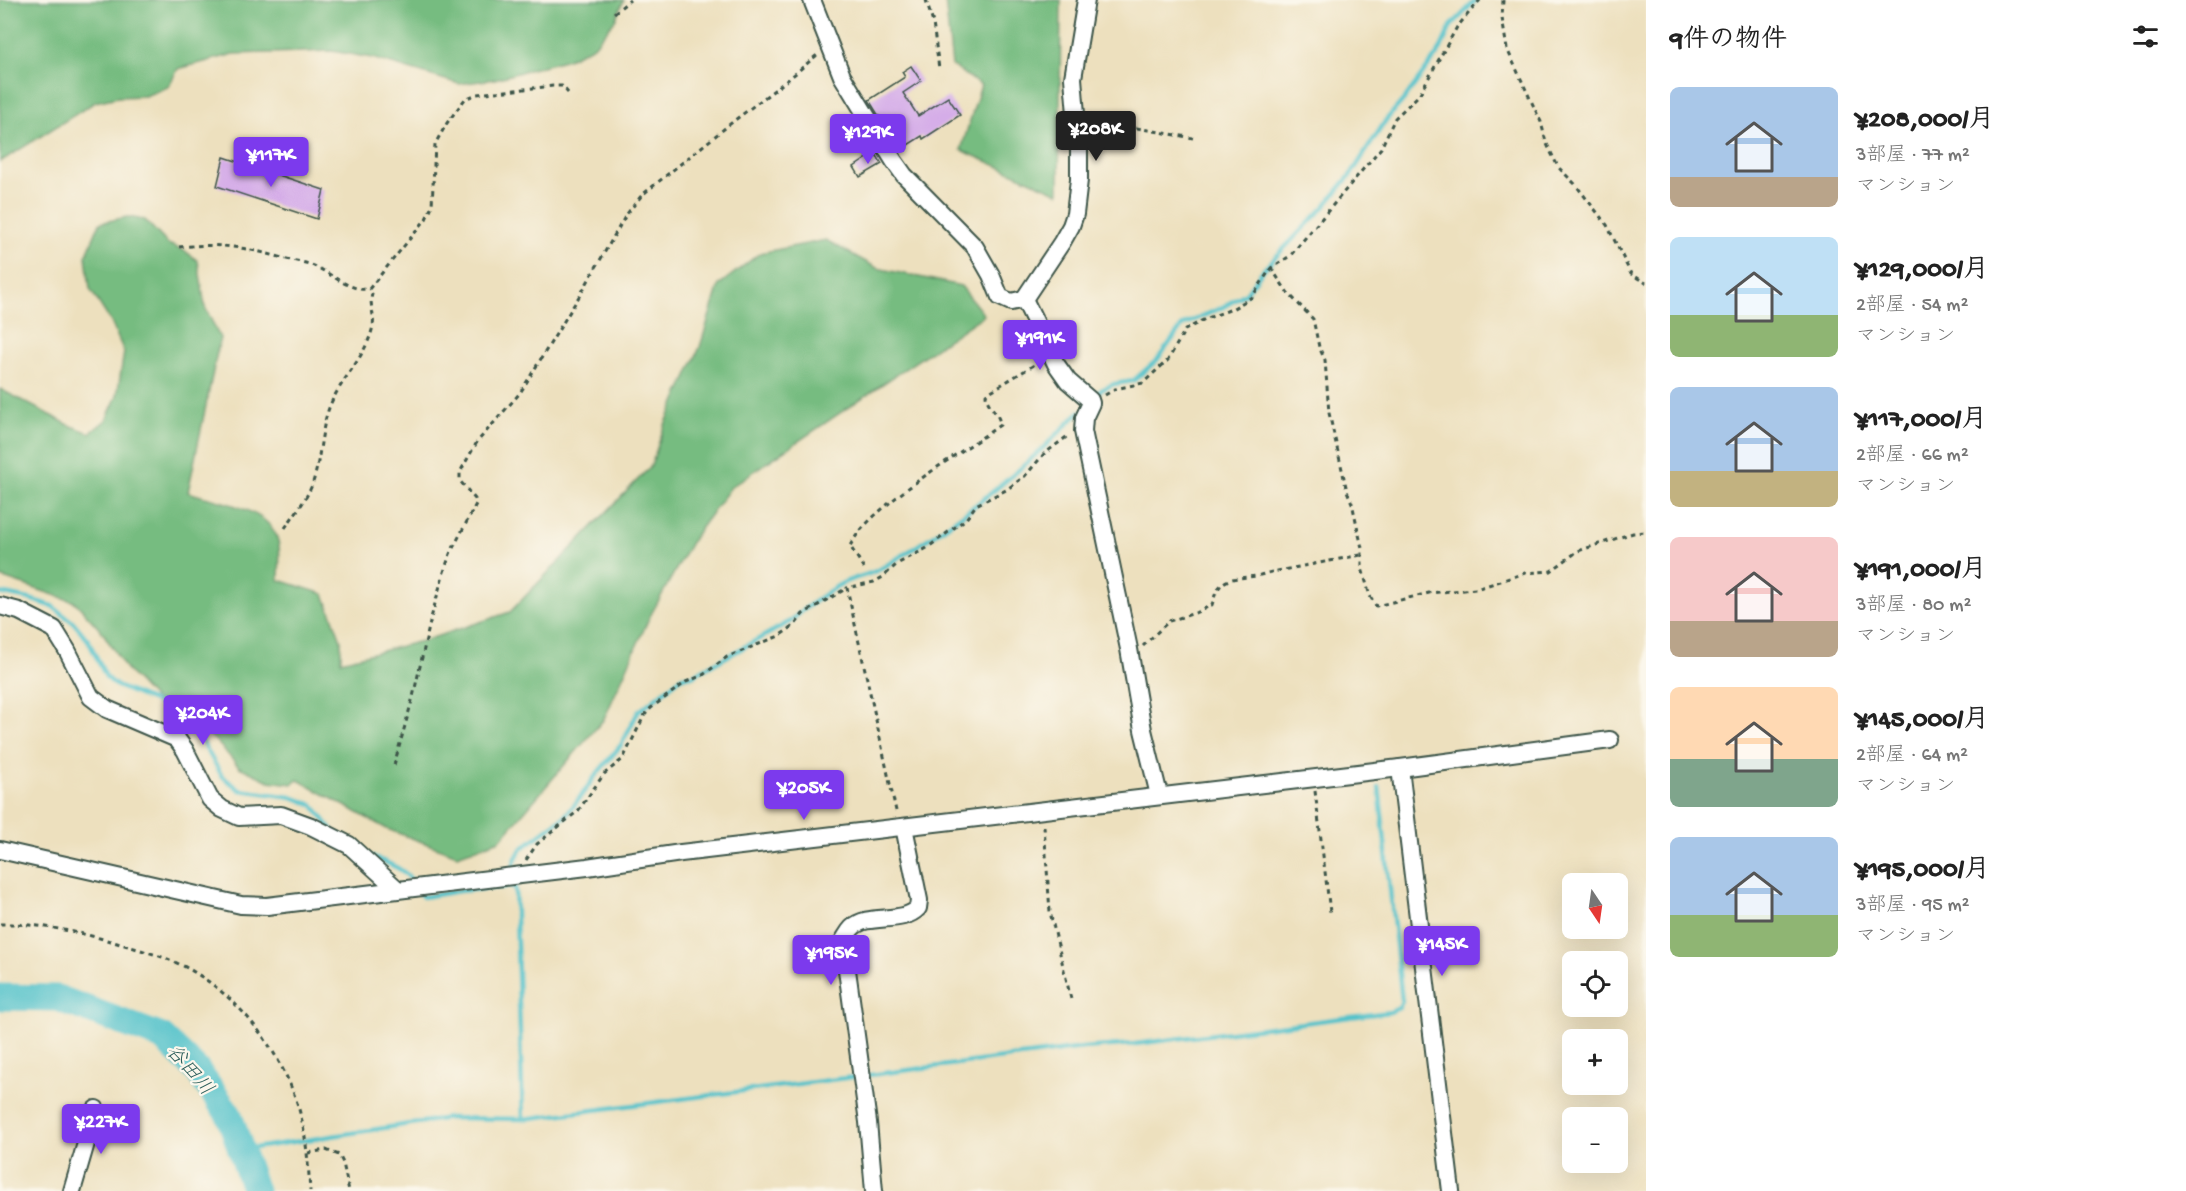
<!DOCTYPE html>
<html lang="ja">
<head>
<meta charset="utf-8">
<style>
  :root { --surface:#fff; --page:#f2f2f2; --text:#222; --muted:#767676; --accent:#7c3aed }
  body { margin:0; font-family:"Gochi Hand","Klee One",sans-serif; background:var(--page); color:var(--text); height:100vh; display:flex; flex-direction:column; font-size:22px; white-space:nowrap }
  * { box-sizing:border-box; margin:0 }
  p { font-size:20px; color:var(--muted) }
  .icon { flex:none; width:33px; height:33px; fill:none; stroke:currentColor; stroke-width:2; stroke-linecap:round; stroke-linejoin:round }
  .map { position:relative; flex:1; overflow:hidden }
  .panel { display:flex; flex-direction:column; background:var(--surface); width:540px }
  .panel>* { flex:none }
  .needle { width:39px; rotate:167deg }
  .fabs { position:absolute; left:1562px; top:873px; display:grid; gap:12px }
  .fabs a { display:grid; place-items:center; width:66px; height:66px; border-radius:9px; background:var(--surface); box-shadow:0 6px 24px #0002; font-size:30px }
  .price { position:absolute; translate:-50% -51px; padding:0 14px; border-radius:6px; background:var(--accent); color:#fff; font-size:20px; line-height:39px; filter:drop-shadow(0 2px 3px #0008) }
  .price::after { content:''; position:absolute; left:50%; top:36px; width:18px; height:14px; margin-left:-9px; background:inherit; clip-path:polygon(0 0,100% 0,50% 100%) }
  .price.on { background:#222; color:#fff }
  ul { padding:0; list-style:none }
  li { display:flex; align-items:center; gap:18px; height:150px; padding:0 24px }
  li span { display:grid; place-items:center; flex:none; width:168px; height:120px; border-radius:9px; color:#555 }
  li>.icon { margin-inline-start:auto }
  span .icon { width:72px; height:72px; fill:#fffc; stroke-width:1 }
  li b { font-size:26px }
  h2 { display:flex; justify-content:space-between; align-items:center; height:72px; padding:0 24px; font-size:26px }
  main { display:flex; flex:1; min-height:0 }
  .map>svg:first-child { display:block }
</style>
</head>
<body>
<main>
<div class="map">
<svg width="1646" height="1191" viewBox="0 0 1646 1191">
  <rect width="100%" height="100%" fill="#fbf7ec"/>
  <filter id="ink" filterUnits="userSpaceOnUse"><feTurbulence type="fractalNoise" baseFrequency=".0167" numOctaves="2"/><feDisplacementMap in="SourceGraphic" scale="12" xChannelSelector="R" yChannelSelector="G"/><feConvolveMatrix kernelMatrix="1 2 1 2 8 2 1 2 1" color-interpolation-filters="sRGB"/></filter>
  <filter id="wash" filterUnits="userSpaceOnUse"><feTurbulence type="fractalNoise" baseFrequency=".008" numOctaves="4" result="noise"/><feDisplacementMap in="SourceGraphic" scale="24" xChannelSelector="R" yChannelSelector="G"/><feGaussianBlur stdDeviation="1.35" result="paint"/><feColorMatrix in="noise" values="0 0 0 0 0 0 0 0 0 0 0 0 0 0 0 0 0 1.4 0 .05"/><feComposite in="paint" operator="in"/></filter>
  <g filter="url(#wash)">
    <rect width="100%" height="100%" fill="#ede0be"/>
    <!-- forest -->
    <g fill="#76bc80" stroke="#4a7c5a" stroke-width="1.5">
      <path d="M0,0H624L615,20L594,46L568,59L495,79L459,84L372,58L332,51L234,54L178,69L168,87L145,96L118,97L95,102L0,162Z"/>
      <path d="M945,0H1061L1059,193L961,150L981,85L952,66Z"/>
      <path d="M127,217L145,220L168,244L185,251L198,261L205,307L220,338L188,492C214,501 262,507 275,533C282,546 279,565 279,580L324,594L341,640V661L426,640L510,612L651,466L664,427L700,347L719,285L760,253L826,240L877,268L961,286L984,315L731,487L694,537L649,618L604,719L500,840L457,855L387,829L298,780L292,784L269,781L239,767L216,741L191,719L154,699L126,669L103,633L75,602L0,577V389L69,425L90,433L106,420L117,396L124,352L111,322L90,289L86,256L100,223Z"/>
    </g>
    <g fill="none" stroke-linecap="round" stroke-linejoin="round">
      <!-- stream -->
      <g stroke="#54c2ca" stroke-width="4.5">
        <path d="M1094,397L1101,390L1114,384L1133,381L1157,360L1183,325L1223,307L1246,293L1263,270L1324,207L1352,173L1386,120L1405,98L1439,52L1451,26L1476,0"/>
        <path d="M0,593L29,599L52,606L74,623L88,640L106,677L117,686L155,702L192,724L222,776L240,790L292,797L313,805L331,829"/>
        <path d="M370,856C387,863 405,868 414,884"/>
        <path d="M418,892L423,897L459,891L515,886"/>
        <path d="M523,1119L515,886L512,874L515,860L521,849L565,816L575,804L596,775L621,745L638,712L682,677L692,676L791,621C802,610 829,590 843,583C856,577 870,575 882,568C954,525 1022,473 1079,412"/>
        <path d="M241,1150L449,1118L523,1119L1083,1048L1135,1044L1390,1012L1399,1008L1402,1001L1379,787"/>
      </g>
      <!-- river -->
      <path stroke="#54c2ca" stroke-width="27" d="M0,997L57,998L162,1037L197,1070L229,1115L255,1191"/>
    </g>
    <g id="blocks">
      <!-- building -->
      <g fill="#d5ade8">
        <path d="M911,66L921,81L903,93L918,116L948,97L960,115L923,139L922,136L900,150L869,100L905,77L902,72Z"/>
        <path d="M875,153L882,164L860,177L854,167Z"/>
        <path d="M224,157L324,190L317,219L217,186Z"/>
      </g>
    </g>
  </g>
  <g filter="url(#ink)">
    <use href="#blocks" fill-opacity="0" stroke="#3e5549" stroke-width="1.5"/>
    <g fill="none" stroke-linecap="round" stroke-linejoin="round">
      <defs>
        <g id="street">
          <path d="M812,0L842,76L894,161L904,175L975,247L991,275L1000,297L1011,302L1024,299L1056,364L1068,381L1090,400L1091,403L1084,418L1083,431L1129,649L1143,730L1159,795"/>
          <path d="M1024,299L1062,242L1071,226L1075,214L1079,180V150L1073,78L1086,0"/>
          <path d="M0,606L19,611L54,629L67,650L91,697L107,709L177,739L185,750L210,799L222,809L239,817L281,815L311,826L349,845L397,889"/>
          <path d="M1400,768L1451,1191"/>
          <path d="M0,850L241,905L267,906L587,867L681,853L1400,768L1610,740"/>
          <path d="M72,1191L96,1109"/>
          <path d="M874,1191L868,1122L843,941C846,937 848,932 852,928C868,912 902,925 918,908L919,900L904,827"/>
        </g>
      </defs>
      <!-- street casing -->
      <use href="#street" stroke="#3e5549" stroke-width="20"/>
      <!-- path -->
      <g stroke="#3e5549" stroke-width="3" stroke-dasharray="4.5 4.5" stroke-linecap="butt">
        <path d="M926,0L933,23L939,69"/>
        <path d="M1503,0L1502,18L1507,49L1541,122L1546,142L1558,167L1575,184L1607,225L1631,274L1646,283"/>
        <path d="M614,13L630,0"/>
        <path d="M1092,120L1193,138"/>
        <path d="M179,247C220,243 244,247 283,258C294,261 305,262 314,266C331,273 350,292 369,289L426,219L432,206L435,144L447,123L465,99L477,94L553,86H562L569,94"/>
        <path d="M1271,268L1288,293L1313,319L1319,347L1325,360L1329,413L1347,491L1352,503L1362,548V568L1370,596L1376,606L1429,593L1476,589L1525,573L1551,571L1578,551L1633,533L1646,532"/>
        <path d="M1105,395L1115,389L1143,383L1168,360L1185,330L1205,319L1232,309L1252,297L1271,268L1290,256L1381,148L1395,118L1419,95L1457,27L1480,0"/>
        <path d="M285,528C294,515 306,500 312,485C321,460 320,432 329,408C340,379 366,358 373,326C375,315 369,305 372,294L369,289"/>
        <path d="M864,568L850,546C869,507 962,452 1000,425C1000,413 986,406 986,394L1039,362"/>
        <path d="M1143,646L1169,621L1195,613L1212,605C1221,568 1240,583 1267,573L1361,555"/>
        <path d="M394,765L413,697L431,618L443,575L450,554L476,504L475,499L460,481V472L477,442L520,393L583,290L626,215L642,195L735,120L790,78L817,55"/>
        <path d="M1315,791L1330,912"/>
        <path d="M896,811L847,588L874,582L883,577L897,564L927,548L966,519L976,505L1006,490L1025,476L1044,454L1069,435"/>
        <path d="M1044,826L1050,912L1071,999"/>
        <path d="M526,860L537,844L578,811L604,774L623,759L644,716L651,708L686,682L703,675L727,657L779,636L795,625L803,614L847,588"/>
        <path d="M0,924C38,923 80,932 117,943C141,950 167,957 189,969C238,997 276,1045 295,1097C306,1127 308,1160 310,1191"/>
        <path d="M308,1153L326,1150L339,1155L343,1163L349,1191"/>
      </g>
      <!-- street -->
      <use href="#street" stroke="#fff" stroke-width="16"/>
    </g>
  </g>
  <g text-anchor="middle" stroke-width="4.5" stroke-linejoin="round" paint-order="stroke">
    <!-- water labels -->
    <g font-size="20" font-style="italic" fill="#2c5e5a" stroke="#fbf7ec">
      <text transform="translate(191 1069) rotate(49)" y="7">谷田川</text>
    </g>
  </g>
</svg>
<div class="fabs">
<a><svg class="needle" viewBox="-14 -14 28 28"><path d="M0-13l5 13h-10z" fill="#e53935"/><path d="M0 13l5-13h-10z" fill="#767676"/></svg></a>
<a><svg class="icon" aria-label="locate" viewBox="0 0 24 24"><circle cx="12" cy="12" r="6"/><path d="M12 2v4M12 18v4M2 12h4M18 12h4"/></svg></a>
<a>+</a>
<a>−</a>
</div>
<b class="price on" style="left:1096px;top:162px">¥208K</b>
<b class="price" style="left:868px;top:165px">¥129K</b>
<b class="price" style="left:271px;top:188px">¥117K</b>
<b class="price" style="left:1040px;top:371px">¥191K</b>
<b class="price" style="left:203px;top:746px">¥204K</b>
<b class="price" style="left:804px;top:821px">¥205K</b>
<b class="price" style="left:1442px;top:977px">¥145K</b>
<b class="price" style="left:831px;top:986px">¥195K</b>
<b class="price" style="left:101px;top:1155px">¥227K</b>
</div>
<section class="panel">
<h2>9件の物件<svg class="icon" aria-label="filters" viewBox="0 0 24 24"><path d="M4 7h16M4 17h16"/><circle cx="9" cy="7" r="2"/><circle cx="15" cy="17" r="2"/></svg></h2>
<ul>
<li><span style="background:linear-gradient(#a9c7e8 75%,#b9a48a 0)"><svg class="icon" aria-label="home" viewBox="0 0 24 24"><path d="M3 11l9-7 9 7M6 9v11h12V9"/></svg></span><div><b>¥208,000/月</b><p>3部屋 · 77 m²</p><p>マンション</p></div></li>
<li><span style="background:linear-gradient(#bfe0f5 65%,#8fb573 0)"><svg class="icon" aria-label="home" viewBox="0 0 24 24"><path d="M3 11l9-7 9 7M6 9v11h12V9"/></svg></span><div><b>¥129,000/月</b><p>2部屋 · 54 m²</p><p>マンション</p></div></li>
<li><span style="background:linear-gradient(#a9c7e8 70%,#c2b280 0)"><svg class="icon" aria-label="home" viewBox="0 0 24 24"><path d="M3 11l9-7 9 7M6 9v11h12V9"/></svg></span><div><b>¥117,000/月</b><p>2部屋 · 66 m²</p><p>マンション</p></div></li>
<li><span style="background:linear-gradient(#f6c9c9 70%,#b9a48a 0)"><svg class="icon" aria-label="home" viewBox="0 0 24 24"><path d="M3 11l9-7 9 7M6 9v11h12V9"/></svg></span><div><b>¥191,000/月</b><p>3部屋 · 80 m²</p><p>マンション</p></div></li>
<li><span style="background:linear-gradient(#ffd9b3 60%,#7fa58c 0)"><svg class="icon" aria-label="home" viewBox="0 0 24 24"><path d="M3 11l9-7 9 7M6 9v11h12V9"/></svg></span><div><b>¥145,000/月</b><p>2部屋 · 64 m²</p><p>マンション</p></div></li>
<li><span style="background:linear-gradient(#a9c7e8 65%,#8fb573 0)"><svg class="icon" aria-label="home" viewBox="0 0 24 24"><path d="M3 11l9-7 9 7M6 9v11h12V9"/></svg></span><div><b>¥195,000/月</b><p>3部屋 · 95 m²</p><p>マンション</p></div></li>
</ul>
</section>
</main>
</body>
</html>
